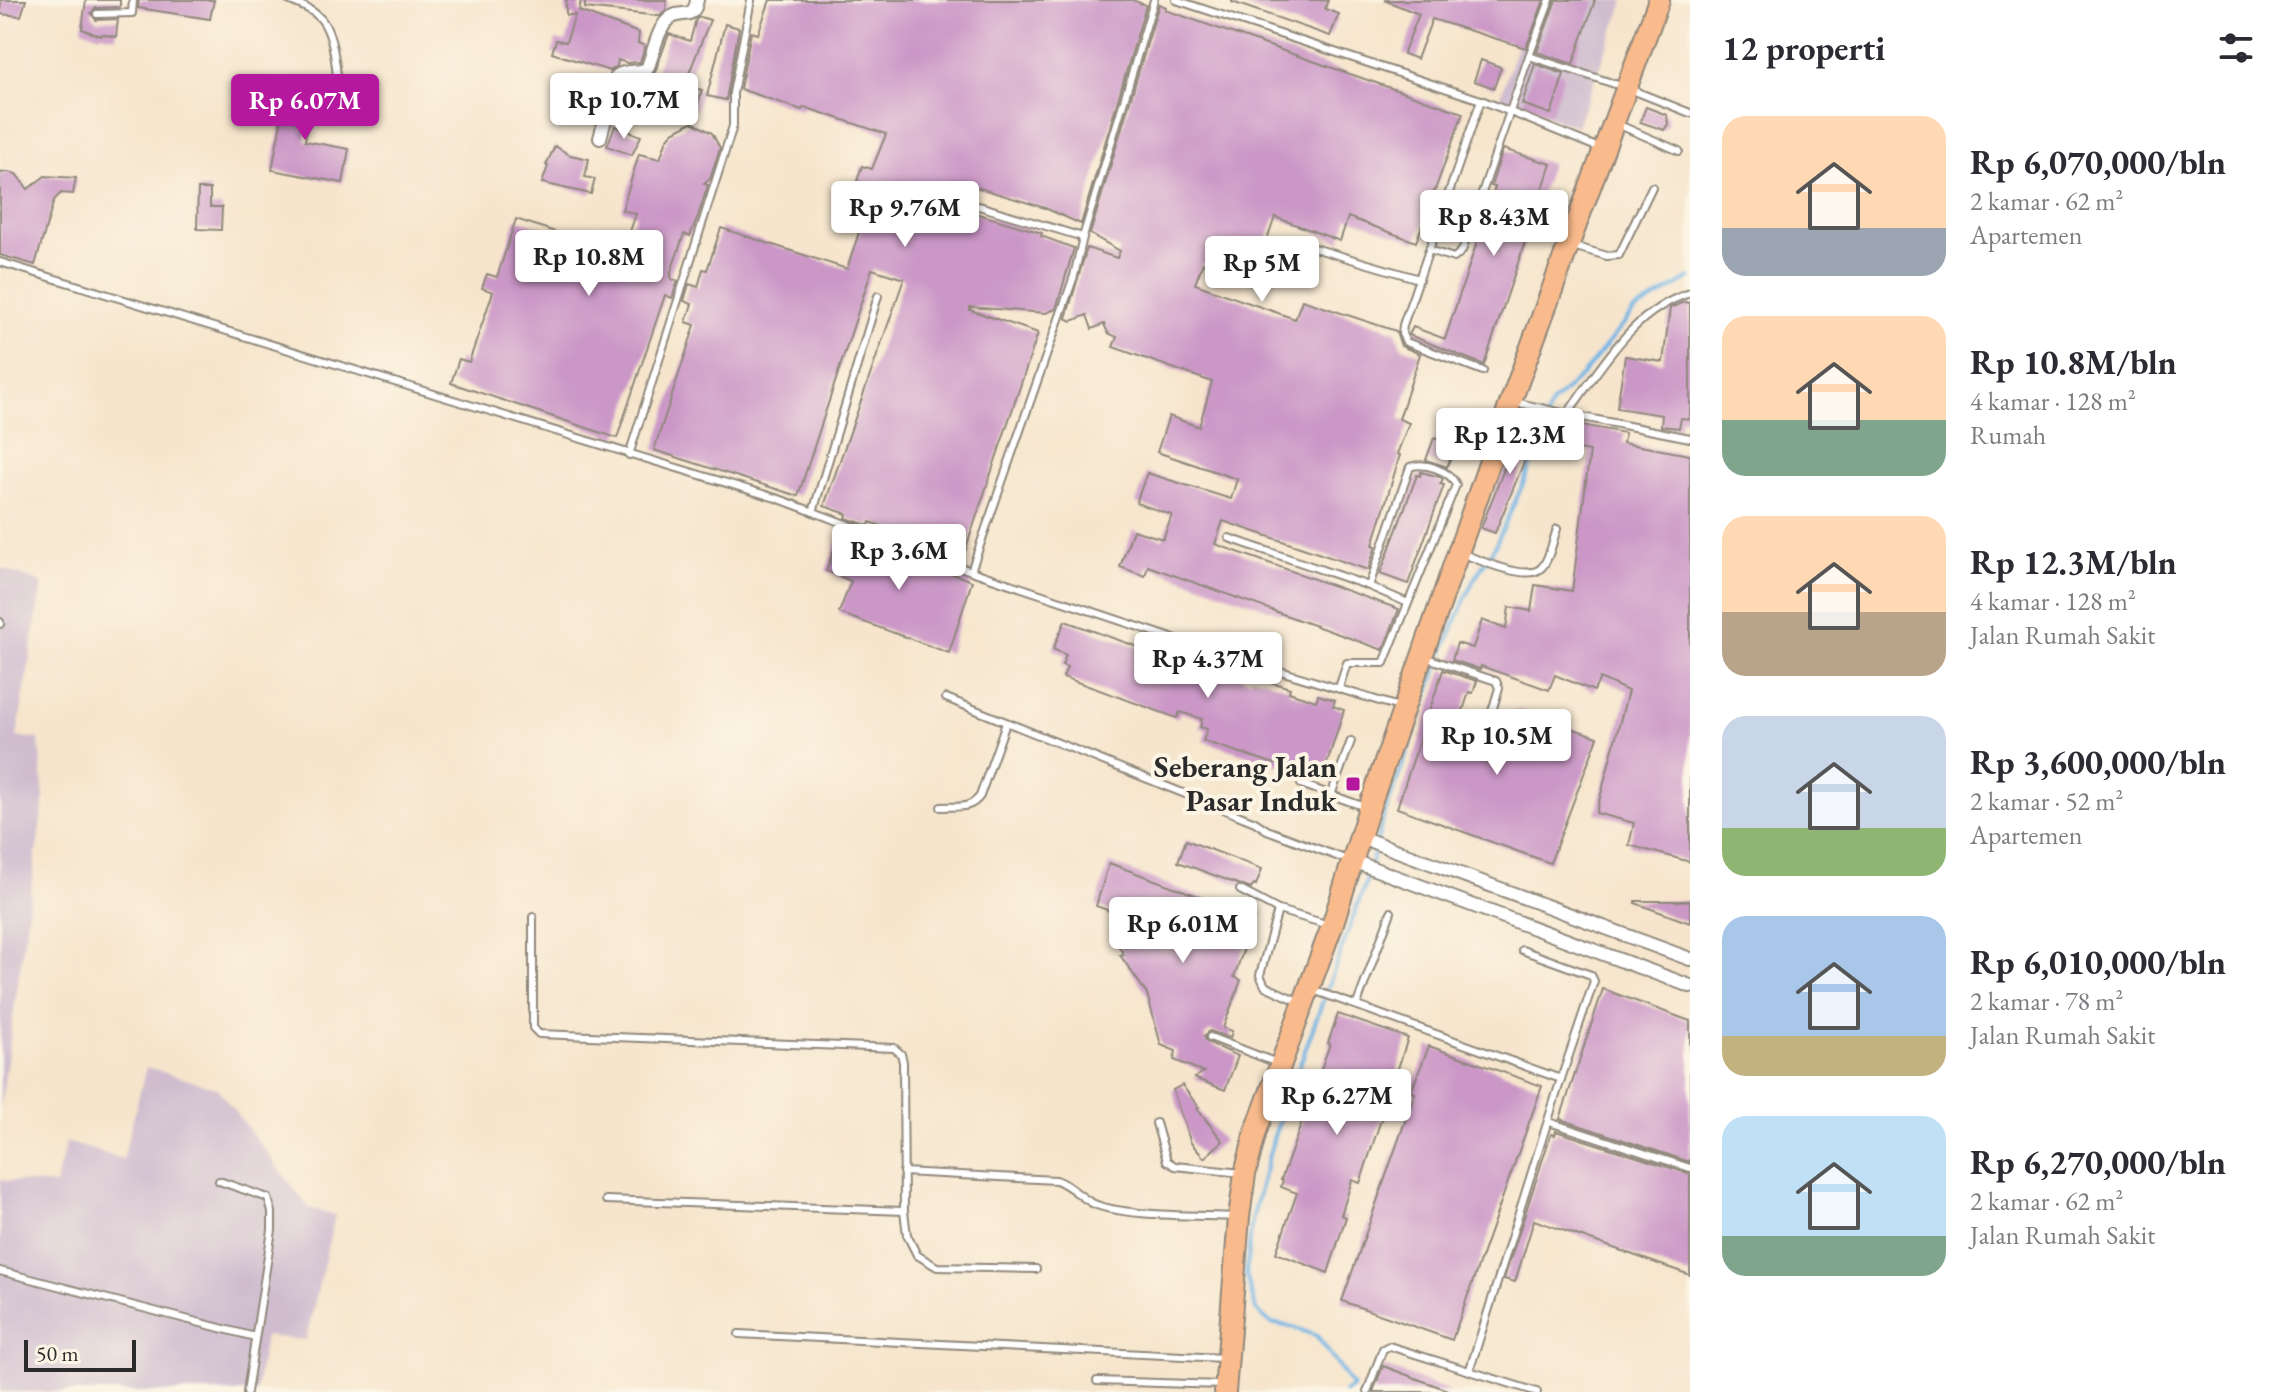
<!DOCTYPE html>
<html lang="id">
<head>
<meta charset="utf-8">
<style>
  :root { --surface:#fff; --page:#f7f7f7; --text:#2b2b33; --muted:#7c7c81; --accent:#b5179e }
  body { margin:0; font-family:"EB Garamond",serif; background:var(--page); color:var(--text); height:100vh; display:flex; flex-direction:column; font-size:30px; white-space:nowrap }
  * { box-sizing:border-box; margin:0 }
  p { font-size:26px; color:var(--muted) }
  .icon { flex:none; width:44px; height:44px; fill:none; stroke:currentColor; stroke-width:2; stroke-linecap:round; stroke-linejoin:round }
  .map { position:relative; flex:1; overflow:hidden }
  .drawer { display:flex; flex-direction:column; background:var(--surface); width:600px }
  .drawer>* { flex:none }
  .scale { position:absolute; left:24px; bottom:20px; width:112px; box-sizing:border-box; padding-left:8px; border:4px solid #2b2b2b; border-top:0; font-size:22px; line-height:28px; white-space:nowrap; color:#2b2b2b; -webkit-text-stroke:6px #fcf5e5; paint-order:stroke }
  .price { position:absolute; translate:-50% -68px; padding:0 18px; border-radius:8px; background:#fff; color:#222; font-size:26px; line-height:52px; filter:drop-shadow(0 2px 4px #0008) }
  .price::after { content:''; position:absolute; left:50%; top:48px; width:24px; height:18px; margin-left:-12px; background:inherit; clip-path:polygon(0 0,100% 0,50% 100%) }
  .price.current { background:var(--accent); color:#fff }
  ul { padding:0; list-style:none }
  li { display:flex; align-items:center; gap:24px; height:200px; padding:0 32px }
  li span { display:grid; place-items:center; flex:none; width:224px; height:160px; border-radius:24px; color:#555 }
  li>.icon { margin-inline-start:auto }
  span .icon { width:96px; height:96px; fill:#fffc; stroke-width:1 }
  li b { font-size:34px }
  h2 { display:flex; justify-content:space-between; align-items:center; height:96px; padding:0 32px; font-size:34px }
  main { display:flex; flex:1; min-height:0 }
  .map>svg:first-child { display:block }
</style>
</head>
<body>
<main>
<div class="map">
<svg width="1690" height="1392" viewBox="0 0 1690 1392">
  <rect width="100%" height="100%" fill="#fcf5e5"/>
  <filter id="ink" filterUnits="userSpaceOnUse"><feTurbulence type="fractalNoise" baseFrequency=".0125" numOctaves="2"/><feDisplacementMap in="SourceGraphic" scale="16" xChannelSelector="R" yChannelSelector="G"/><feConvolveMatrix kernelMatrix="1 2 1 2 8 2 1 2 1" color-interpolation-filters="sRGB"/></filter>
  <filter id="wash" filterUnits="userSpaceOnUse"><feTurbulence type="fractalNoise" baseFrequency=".006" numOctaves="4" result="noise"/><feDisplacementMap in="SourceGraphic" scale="32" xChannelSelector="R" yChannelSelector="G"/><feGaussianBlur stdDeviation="1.8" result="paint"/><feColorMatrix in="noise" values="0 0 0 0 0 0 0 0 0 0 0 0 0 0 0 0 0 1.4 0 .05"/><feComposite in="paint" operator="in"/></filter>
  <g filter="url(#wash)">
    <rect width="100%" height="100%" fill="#f6e5cc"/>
    <!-- industrial -->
    <g fill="#cfbdcf">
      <path d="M1532,0H1625L1577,126L1499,100Z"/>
      <path d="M0,568L42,583L17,737L39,739L44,798L0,1110Z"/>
      <path d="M146,1067L217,1088L309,1208L335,1215L306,1340L265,1336L256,1392H0V1180L55,1185L66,1142L123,1159Z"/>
    </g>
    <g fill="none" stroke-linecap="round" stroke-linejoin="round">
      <!-- stream -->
      <path stroke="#6fb4e5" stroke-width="4" d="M1344,1392L1353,1387L1317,1336L1292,1327L1271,1323L1256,1310L1246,1274L1252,1220L1274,1136L1367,879L1382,822L1444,649L1473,581L1495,546L1527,475L1551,404L1582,375L1634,311L1690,278"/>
    </g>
    <g id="blocks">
      <!-- building -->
      <g fill="#cb97c7">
        <path d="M1,0H26L21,16L0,14Z"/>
        <path d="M86,0H120V7L96,8L91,13L96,20L118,19L116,37L101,34L100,36L82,29Z"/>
        <path d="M139,0H214L210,19L138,8Z"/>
        <path d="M566,0H581L579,11L639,33L638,43L645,46L640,62L627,63L618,60L617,66L610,71L552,53L556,40L566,42L575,15H566Z"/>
        <path d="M585,0H667L666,10L660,16L585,8Z"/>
        <path d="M770,0H1132L1146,5L1081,224L1045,208L956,181L948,205L1042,233L1041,236L1074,248L1056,309L1046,313L970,307V310L1038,333L964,554L870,522L869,526L846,518L847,514L824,506L904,279L872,269L798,496L654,450L695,325L686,322L692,304L684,301L689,284L698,287L703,269L707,270L721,228L847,269L874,186L857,181L862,166L872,169L886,134L804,107L802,110L740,89L751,32L758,34Z"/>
        <path d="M1232,0H1328L1325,9L1339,14L1330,36L1232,2Z"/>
        <path d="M1384,0H1544L1526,48L1432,19L1417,59L1403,54L1419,14Z"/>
        <path d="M1556,0H1595L1573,64L1537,52Z"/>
        <path d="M1159,4L1166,7L1165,10L1463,113L1416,242L1348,217L1340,241L1275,217L1252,282L1203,263L1195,284L1295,319L1302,300L1396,331L1401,346L1420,354L1399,419L1409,423L1397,454L1400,455L1373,545L1376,546L1368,570L1223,521L1215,544L1399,609L1383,650L1148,566L1145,576L1120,567L1133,530L1163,539L1172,515L1136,503L1147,473L1231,499L1237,479L1157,452L1169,416L1199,427L1212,382L1113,347L1117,337L1108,333L1104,324L1092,329L1087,315L1072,321L1066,318L1087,248L1117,258L1120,251L1090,234Z"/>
        <path d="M700,17L710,20L684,86L702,90L696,110L684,108L685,103L658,97L663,80L651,77L655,72L669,34L690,41L696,19Z"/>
        <path d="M725,24L739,28L726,100L707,96Z"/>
        <path d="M1481,60L1501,67L1494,88L1474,81Z"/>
        <path d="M1535,64L1564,74L1551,114L1522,104Z"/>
        <path d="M288,84L315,89L305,141L349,149L343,183L272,170Z"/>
        <path d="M1646,107L1667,115L1668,124L1664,130L1640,122Z"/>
        <path d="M692,122L712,133L720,148L710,179L704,184L708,185L698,216L690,236L684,234L671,272V279L678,281L672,298L665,295L617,438L451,383L459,359L469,362L493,292L482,288L487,274L497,277L516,219L622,254L636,214L622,210L639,154L660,159L667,139L673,132Z"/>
        <path d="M615,126L641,136L632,155L607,146Z"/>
        <path d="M555,146L570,155L589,159L585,177L595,179L591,194L542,183L548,166L546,165Z"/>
        <path d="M1503,149L1551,164L1484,365L1409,335L1413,327L1445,339L1495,187L1491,186Z"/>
        <path d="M8,172L16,174L28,189L45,176L76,178L73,194L61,193L54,200L35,265L0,255V173Z"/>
        <path d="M198,189H210V207H222L221,230L197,229Z"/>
        <path d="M1684,302L1690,303V419L1681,418L1679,428L1661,426L1662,415L1617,408L1625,356L1663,362L1670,308Z"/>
        <path d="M1528,418L1540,423L1495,533L1481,528L1511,451Z"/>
        <path d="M1560,421L1625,433L1623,443L1690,455V862L1629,845L1634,823L1596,813L1628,691L1600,678L1594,691L1555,675L1549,690L1481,666L1480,669L1452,660L1457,643L1473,648L1482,620L1506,629L1509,607L1531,611L1535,585L1572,591L1590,451L1555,445Z"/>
        <path d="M1434,438L1456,446L1447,467L1426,460Z"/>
        <path d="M1421,472L1440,477L1443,479L1440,484L1444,485L1408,584L1380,574L1417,475L1420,476Z"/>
        <path d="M842,529L865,538L864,541L972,581L949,653L839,613L851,581L826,571Z"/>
        <path d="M1065,621L1155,653L1156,651L1250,680L1251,676L1290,688L1289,692L1316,701L1318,695L1335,700L1333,706L1344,710L1322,779L1203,741L1207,729L1200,727L1202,719L1180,712L1177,718L1063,677L1067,667L1062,665L1066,655L1053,649Z"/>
        <path d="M1443,670L1477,681L1473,693L1469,692L1450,751L1499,767L1518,710L1598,737L1550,863L1397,808Z"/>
        <path d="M1186,840L1262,869L1256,885L1254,884L1251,889L1178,862Z"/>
        <path d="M1109,863L1255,917L1234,977L1241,980L1223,1028L1232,1031L1230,1038L1210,1031L1204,1036L1207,1042L1238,1056L1225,1090L1194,1078L1204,1072L1174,1060L1176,1051L1161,1045L1147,994L1120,955H1124L1117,943L1128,947L1148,904L1127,917L1096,906Z"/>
        <path d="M1635,901H1690V923L1635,903Z"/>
        <path d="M1603,989L1690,1021V1162L1560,1119Z"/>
        <path d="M1338,1014L1408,1038L1360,1183L1352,1180L1341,1215L1346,1217L1328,1273L1276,1253L1297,1193L1281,1187L1283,1180H1281L1330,1044L1328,1043Z"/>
        <path d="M1429,1046L1542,1086L1452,1340L1342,1301L1415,1093L1411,1092Z"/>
        <path d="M1182,1085L1199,1108L1197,1109L1223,1141L1204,1158L1191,1143L1178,1106L1173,1090Z"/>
        <path d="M1556,1131L1690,1174V1275L1534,1220L1515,1282L1504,1279L1551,1134L1555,1135Z"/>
        <path d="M1383,1366L1450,1391L1449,1392H1373Z"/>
      </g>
    </g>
  </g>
  <g filter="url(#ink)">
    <use href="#blocks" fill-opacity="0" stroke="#90887c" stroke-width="2"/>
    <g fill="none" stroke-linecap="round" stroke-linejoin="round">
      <defs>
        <g id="lane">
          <path d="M288,0C300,5 312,9 321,19C336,37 340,90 336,112"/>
          <path d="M1154,0L1083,237L1074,276L971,571L1178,640L1399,707"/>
          <path d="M1176,0L1481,100L1599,148"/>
          <path d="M97,14L132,13L133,0"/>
          <path d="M1529,56L1550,0"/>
          <path d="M1481,100L1403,325L1402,334L1406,342L1483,371"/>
          <path d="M1617,124L1679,151"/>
          <path d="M979,206L1083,237"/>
          <path d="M1297,243L1419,279"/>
          <path d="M1573,246L1607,256L1619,255L1652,187"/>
          <path d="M1429,250L1454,258L1462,251L1529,56L1627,88L1690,113"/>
          <path d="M0,262L779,499L971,571"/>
          <path d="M1690,293C1632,311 1602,367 1567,414L1690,438"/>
          <path d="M1515,402L1567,414"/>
          <path d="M629,455L733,126V93L751,0"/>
          <path d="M813,512L878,296"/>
          <path d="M1229,538L1369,586"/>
          <path d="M1461,553C1477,559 1525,581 1540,569C1549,562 1553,540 1557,529"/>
          <path d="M0,624V622"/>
          <path d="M1427,658L1496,681L1499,688L1484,738"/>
          <path d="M1339,688L1347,663H1384L1456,485C1450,470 1424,462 1410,467L1369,586L1408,603"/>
          <path d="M946,698L1255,822L1267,830L1350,861"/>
          <path d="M1301,784L1365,807"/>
          <path d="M1331,795L1351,741"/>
          <path d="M941,807C956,806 970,810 980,796L1006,723"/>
          <path d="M1240,890L1278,910L1260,975L1265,986L1300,1002"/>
          <path d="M1278,910L1329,925"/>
          <path d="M533,917V1028L539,1034L894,1048L901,1054L903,1062L904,1211L907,1235L917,1255L937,1267L1036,1269"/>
          <path d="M1522,950L1591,975L1594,981L1561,1079"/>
          <path d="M1313,990L1561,1079L1470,1369"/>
          <path d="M1357,1004L1391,912"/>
          <path d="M1210,1037L1277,1063"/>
          <path d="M1549,1122L1690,1168"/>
          <path d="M1156,1123L1167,1161L1175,1166L1242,1173"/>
          <path d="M903,1172L1056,1180C1070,1185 1079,1196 1092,1203C1121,1217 1200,1215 1235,1217"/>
          <path d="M219,1181L268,1198L272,1212V1230L247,1392"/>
          <path d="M606,1200L904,1211"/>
          <path d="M0,1271L255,1337"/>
          <path d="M739,1334L1223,1358"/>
          <path d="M1097,1381L1222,1385"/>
          <path d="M1367,1392L1383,1349L1389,1346L1537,1392"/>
        </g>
        <g id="street">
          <path d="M600,138L617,76C626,69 638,74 647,69C653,55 657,30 668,20C681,7 693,23 697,0"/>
          <path d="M1360,837L1690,959"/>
          <path d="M1353,861L1690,986"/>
        </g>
        <path id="primary" d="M1225,1392L1239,1217L1245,1174L1256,1131L1332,926L1369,808L1511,401L1659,0"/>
      </defs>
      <!-- lane casing -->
      <use href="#lane" stroke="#90887c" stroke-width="10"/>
      <!-- street casing -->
      <use href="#street" stroke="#90887c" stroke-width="16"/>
      <!-- primary casing -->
      <use href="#primary" stroke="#90887c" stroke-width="24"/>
      <!-- lane -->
      <use href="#lane" stroke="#fff" stroke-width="6"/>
      <!-- street -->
      <use href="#street" stroke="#fff" stroke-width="12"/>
      <!-- primary -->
      <use href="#primary" stroke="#fabb8c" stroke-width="20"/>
    </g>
  </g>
  <!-- markers -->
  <rect fill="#b5179e" stroke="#fcf5e5" stroke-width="3" x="1345" y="776" width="16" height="16" rx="4"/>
  <g text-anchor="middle" stroke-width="8" stroke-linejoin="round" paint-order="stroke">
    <!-- poi labels -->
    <g font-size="30" font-weight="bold" fill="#2b2b2b" stroke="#fcf5e5" text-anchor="end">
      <text x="1337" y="777">Seberang Jalan<tspan x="1337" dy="34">Pasar Induk</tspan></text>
    </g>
  </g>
</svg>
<div class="scale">50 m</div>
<b class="price" style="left:624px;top:141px">Rp 10.7M</b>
<b class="price current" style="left:305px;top:142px">Rp 6.07M</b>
<b class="price" style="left:905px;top:249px">Rp 9.76M</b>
<b class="price" style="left:1494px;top:258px">Rp 8.43M</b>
<b class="price" style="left:589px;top:298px">Rp 10.8M</b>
<b class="price" style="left:1262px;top:304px">Rp 5M</b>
<b class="price" style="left:1510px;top:476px">Rp 12.3M</b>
<b class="price" style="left:899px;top:592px">Rp 3.6M</b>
<b class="price" style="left:1208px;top:700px">Rp 4.37M</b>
<b class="price" style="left:1497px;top:777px">Rp 10.5M</b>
<b class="price" style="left:1183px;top:965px">Rp 6.01M</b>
<b class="price" style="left:1337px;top:1137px">Rp 6.27M</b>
</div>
<section class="drawer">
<h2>12 properti<svg class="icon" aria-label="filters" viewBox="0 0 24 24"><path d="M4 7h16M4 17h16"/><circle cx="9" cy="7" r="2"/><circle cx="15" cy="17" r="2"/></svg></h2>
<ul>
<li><span style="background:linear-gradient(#ffd9b3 70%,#9aa5b1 0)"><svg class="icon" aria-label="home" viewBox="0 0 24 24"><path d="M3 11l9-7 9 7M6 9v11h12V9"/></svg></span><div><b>Rp 6,070,000/bln</b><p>2 kamar · 62 m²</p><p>Apartemen</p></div></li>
<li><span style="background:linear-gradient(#ffd9b3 65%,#7fa58c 0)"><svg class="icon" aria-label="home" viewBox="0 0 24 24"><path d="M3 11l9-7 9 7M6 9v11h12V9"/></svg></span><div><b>Rp 10.8M/bln</b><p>4 kamar · 128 m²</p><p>Rumah</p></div></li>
<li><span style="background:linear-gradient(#ffd9b3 60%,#b9a48a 0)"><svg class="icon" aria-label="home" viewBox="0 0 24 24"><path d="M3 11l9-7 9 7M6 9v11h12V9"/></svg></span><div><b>Rp 12.3M/bln</b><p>4 kamar · 128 m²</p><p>Jalan Rumah Sakit</p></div></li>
<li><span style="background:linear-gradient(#c9d6e8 70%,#8fb573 0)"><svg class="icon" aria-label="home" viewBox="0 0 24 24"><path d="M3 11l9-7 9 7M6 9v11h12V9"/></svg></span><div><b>Rp 3,600,000/bln</b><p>2 kamar · 52 m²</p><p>Apartemen</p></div></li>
<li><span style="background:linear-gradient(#a9c7e8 75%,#c2b280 0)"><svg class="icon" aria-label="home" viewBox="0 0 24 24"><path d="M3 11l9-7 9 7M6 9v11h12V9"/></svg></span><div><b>Rp 6,010,000/bln</b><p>2 kamar · 78 m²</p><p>Jalan Rumah Sakit</p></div></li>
<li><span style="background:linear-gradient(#bfe0f5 75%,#7fa58c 0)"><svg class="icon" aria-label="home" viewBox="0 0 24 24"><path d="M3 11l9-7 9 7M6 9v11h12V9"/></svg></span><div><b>Rp 6,270,000/bln</b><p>2 kamar · 62 m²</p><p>Jalan Rumah Sakit</p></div></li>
</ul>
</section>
</main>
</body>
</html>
